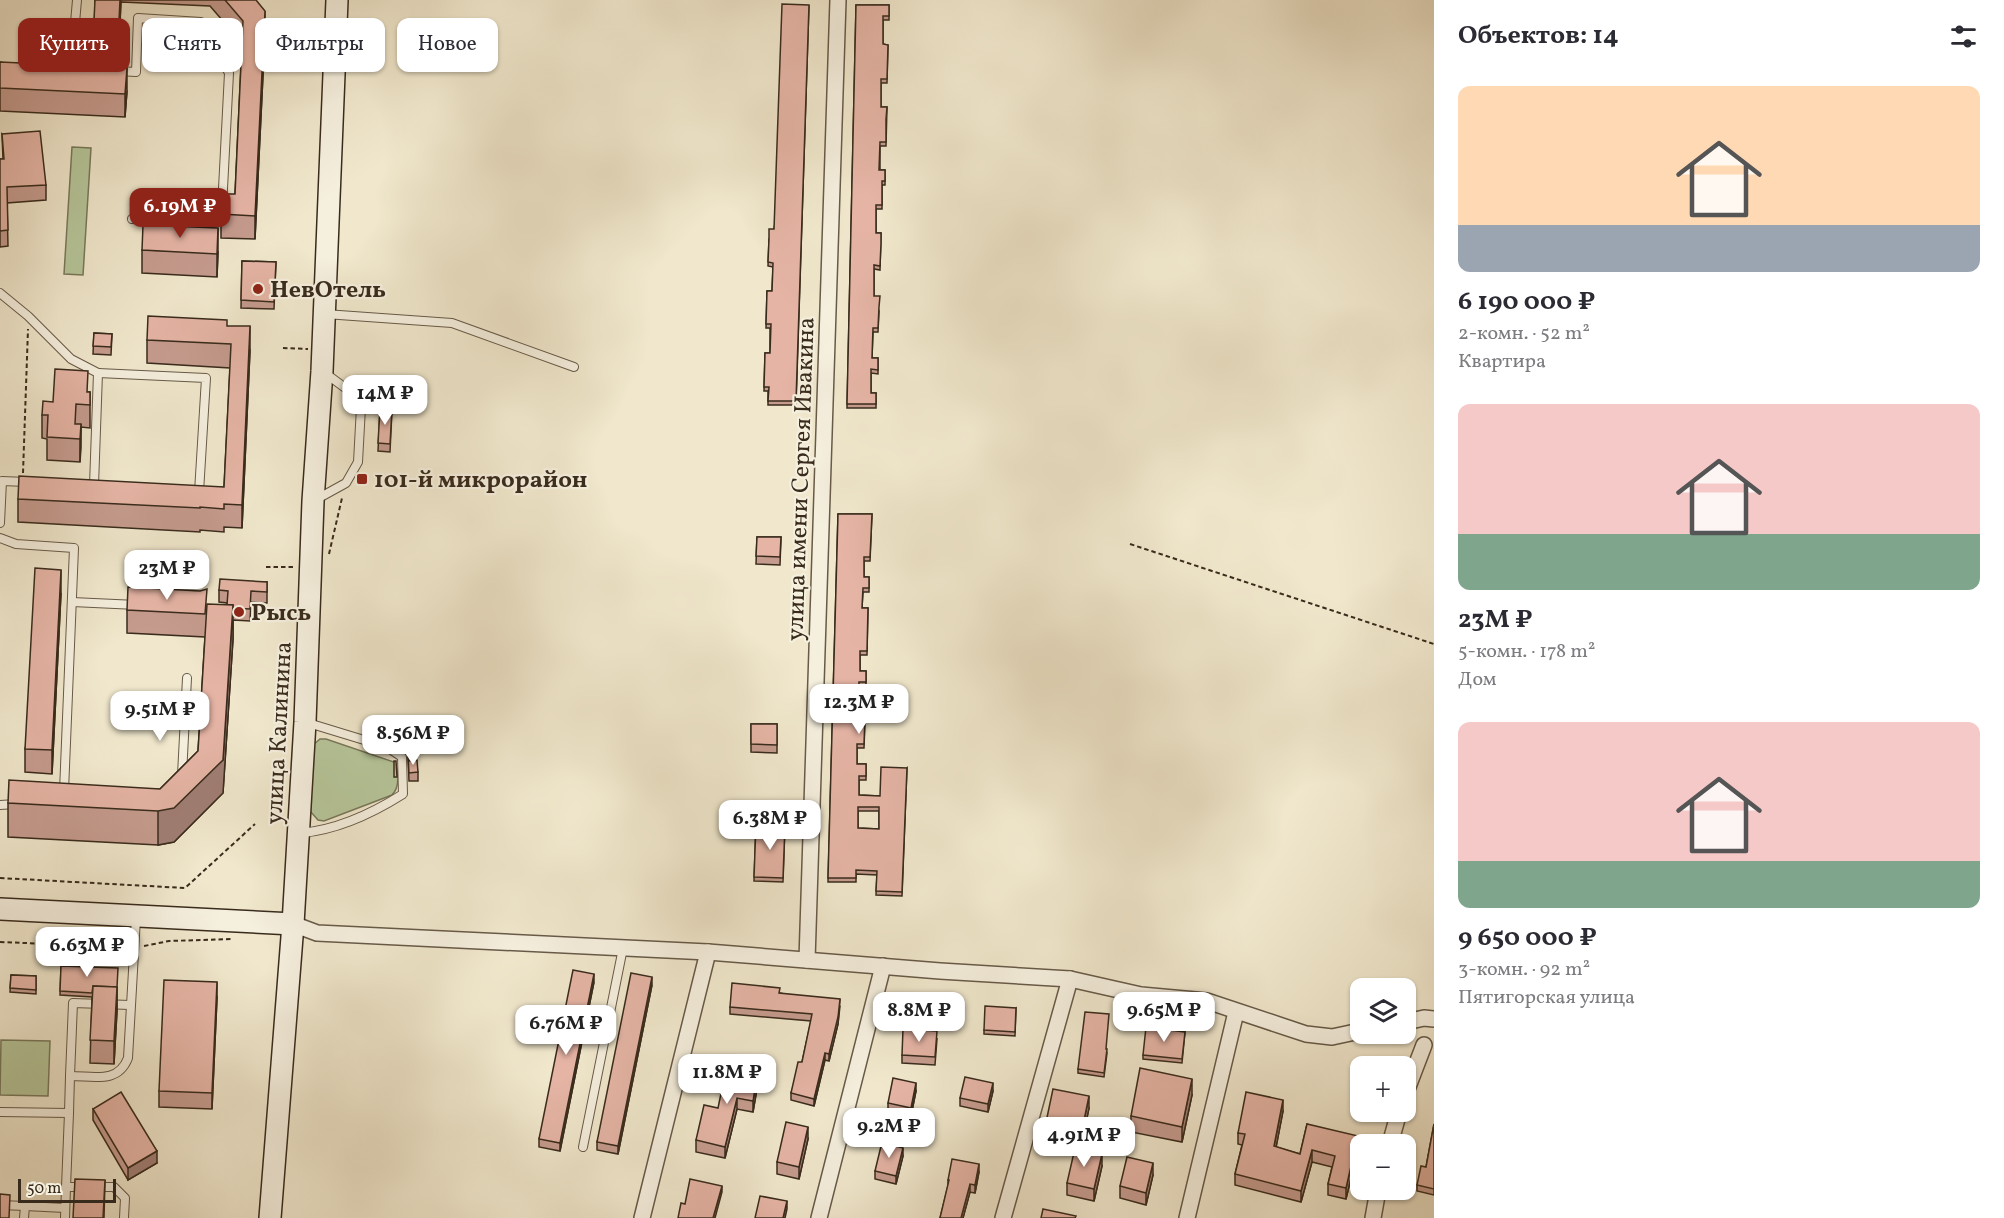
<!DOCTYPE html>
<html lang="ru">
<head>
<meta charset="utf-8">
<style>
  :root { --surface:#fff; --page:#f7f7f7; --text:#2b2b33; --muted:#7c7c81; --accent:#8f2418 }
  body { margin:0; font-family:Vollkorn,serif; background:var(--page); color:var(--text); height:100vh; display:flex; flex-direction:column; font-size:22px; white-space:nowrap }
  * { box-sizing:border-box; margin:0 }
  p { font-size:20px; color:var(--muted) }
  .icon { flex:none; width:33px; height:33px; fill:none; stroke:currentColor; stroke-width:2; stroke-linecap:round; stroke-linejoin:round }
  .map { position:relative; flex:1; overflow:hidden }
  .sheet { display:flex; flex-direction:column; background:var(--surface); width:570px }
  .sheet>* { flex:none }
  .hud { position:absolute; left:18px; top:18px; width:570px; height:54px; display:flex; gap:12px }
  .controls { position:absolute; left:1350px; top:978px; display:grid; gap:12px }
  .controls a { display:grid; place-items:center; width:66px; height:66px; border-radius:12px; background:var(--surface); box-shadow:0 2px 4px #0004; font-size:30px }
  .scale { position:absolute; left:18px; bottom:15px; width:98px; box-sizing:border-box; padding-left:6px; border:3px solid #392b1c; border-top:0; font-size:16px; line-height:21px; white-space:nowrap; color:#392b1c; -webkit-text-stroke:4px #f5efde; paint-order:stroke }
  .price { position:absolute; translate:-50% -51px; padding:0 14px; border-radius:12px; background:#fff; color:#222; font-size:20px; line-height:39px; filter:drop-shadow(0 2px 3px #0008) }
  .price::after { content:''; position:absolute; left:50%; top:36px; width:18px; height:14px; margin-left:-9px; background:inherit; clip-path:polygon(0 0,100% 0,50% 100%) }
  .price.active { background:var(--accent); color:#fff }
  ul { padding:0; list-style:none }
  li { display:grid; align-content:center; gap:12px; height:318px; padding:0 24px }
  li span { display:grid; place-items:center; height:186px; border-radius:12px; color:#555 }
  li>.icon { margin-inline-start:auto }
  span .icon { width:108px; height:108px; fill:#fffc; stroke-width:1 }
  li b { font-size:26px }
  h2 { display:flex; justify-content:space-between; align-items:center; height:72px; padding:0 24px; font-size:26px }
  .pill { padding:0 21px; border-radius:12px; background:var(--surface); box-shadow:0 2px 4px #0004; font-size:21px; line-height:54px }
  .pill.active { background:var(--accent); color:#fff }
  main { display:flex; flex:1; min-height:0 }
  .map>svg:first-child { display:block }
</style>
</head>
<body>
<main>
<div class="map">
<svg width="1434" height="1218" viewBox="0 0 1434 1218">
  <rect width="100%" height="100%" fill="#f0e7cc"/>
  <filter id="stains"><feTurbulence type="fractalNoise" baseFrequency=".00333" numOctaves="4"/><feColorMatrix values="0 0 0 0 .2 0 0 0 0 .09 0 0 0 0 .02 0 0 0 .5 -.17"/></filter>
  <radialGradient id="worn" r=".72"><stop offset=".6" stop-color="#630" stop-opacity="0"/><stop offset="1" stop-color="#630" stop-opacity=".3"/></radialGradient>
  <!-- green -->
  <g fill="#b6c69a" stroke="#78785b" stroke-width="1.5">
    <path d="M72,147L91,148L83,275L64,274Z"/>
    <path d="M320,739H326L394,762C399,771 400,787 392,795L324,821L318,820L310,811L313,745Z"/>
    <path d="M1,1040L50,1041L48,1096L0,1095Z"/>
  </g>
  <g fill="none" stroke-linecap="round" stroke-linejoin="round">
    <defs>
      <g id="lane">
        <path d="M71,68L77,0"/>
        <path d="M118,71L136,72L138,18L201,22L229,73L222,208L201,221L132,219"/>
        <path d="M0,293L28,316L71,359L98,373L94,485L98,486"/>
        <path d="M325,314L452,323L574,367"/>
        <path d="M98,373L206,378L199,492H197"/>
        <path d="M317,499L346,483L358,462L361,407L348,390L325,373"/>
        <path d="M0,523L2,481L26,482"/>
        <path d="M0,538L16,544L74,548L64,791"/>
        <path d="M72,602L137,605"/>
        <path d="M182,775L187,678"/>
        <path d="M0,805L16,804"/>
        <path d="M301,833C336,830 373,813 403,794L402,757L387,747L305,722"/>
        <path d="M70,1076L73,1003L130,1005"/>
        <path d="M0,1112L69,1113L70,1076C94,1076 118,1084 128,1058L136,918"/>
        <path d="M583,1147L623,948"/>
        <path d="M66,1187L69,1113"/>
        <path d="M97,1187H114L125,1198L124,1218"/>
        <path d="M0,1205L25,1206"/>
        <path d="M24,1218L25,1206L65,1208"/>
        <path d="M65,1218L66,1187H82"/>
      </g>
      <g id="street">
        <path d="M293,924L317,933L708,952L940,971L1070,979L1141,995L1207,1001L1306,1034L1332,1037L1360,1031"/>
        <path d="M807,960L838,0"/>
        <path d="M1406,1022L1424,1018L1434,1019"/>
        <path d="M1406,1092L1424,1045"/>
        <path d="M1390,1144L1399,1112"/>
        <path d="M642,1218L708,952"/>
        <path d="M819,1218L883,966"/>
        <path d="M1003,1218L1070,979"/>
        <path d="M1187,1218L1236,1012"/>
        <path d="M1373,1218L1378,1190"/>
      </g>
      <g id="secondary">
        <path d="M0,909L293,924"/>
        <path d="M270,1218L293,924L305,722L313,501L322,371L337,0"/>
      </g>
    </defs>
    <!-- lane casing -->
    <use href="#lane" stroke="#675a48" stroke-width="10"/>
    <!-- street casing -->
    <use href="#street" stroke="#675a48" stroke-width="18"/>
    <!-- secondary casing -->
    <use href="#secondary" stroke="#392b1c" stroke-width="24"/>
    <!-- path -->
    <g stroke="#392b1c" stroke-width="2" stroke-dasharray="4.5 3" stroke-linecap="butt">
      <path d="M304,37L318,30"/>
      <path d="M283,348L308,349"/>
      <path d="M23,473L28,329"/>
      <path d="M1130,544L1434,644"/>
      <path d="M329,554L342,498"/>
      <path d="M266,567H293"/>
      <path d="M0,878L185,888L255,824"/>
      <path d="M0,942L123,947"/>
      <path d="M144,946L169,941L233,939"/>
    </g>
    <!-- lane -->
    <use href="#lane" stroke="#f5efde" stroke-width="8"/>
    <!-- street -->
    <use href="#street" stroke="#f5efde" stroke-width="15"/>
    <!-- secondary -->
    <use href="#secondary" stroke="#f5efde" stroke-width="21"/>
  </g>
  <!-- wall -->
  <g fill="#c59b8e" stroke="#392b1c" stroke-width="1.5" fill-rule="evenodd">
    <path d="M95,0H256L265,34L255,239L221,238V214L235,194L242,43L210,6L121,2L119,44L94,43Z"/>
    <path d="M809,5L796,405H768V391H764L765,353H770V328H766L767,291H772L773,267L768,266L769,239L774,229Z"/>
    <path d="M856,5H889V20H883V44L888,45L887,83H881V107H887L886,146H880V170H885V185H882V209H876V233H881L880,270L874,269V296L879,311L878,332H873L872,358H878V374L871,373V393H876V408H847Z"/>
    <path d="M0,62L127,91L125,117L0,111Z"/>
    <path d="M2,134L46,185V200L7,203L8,246L0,247V159H3Z"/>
    <path d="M142,250L218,252L217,277L142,273Z"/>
    <path d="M242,261L276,262L274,309L241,308Z"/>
    <path d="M227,326L250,350L242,528L224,527V532L200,530V532L18,522V499L224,487L230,368L147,363V340Z"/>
    <path d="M94,333L112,334L111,355L93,354Z"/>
    <path d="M88,392H90V428L81,427L80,462L47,460V439L42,438V415L53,402Z"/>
    <path d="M380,409H392L390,452L378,451Z"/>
    <path d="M838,514H872L870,561H864V577H869V592H863L862,608H868L867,655H860V671H866V686H859V705H866V720H865L864,748H857V764H866V780H859V795L880,796L907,768L902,896L876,895L877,875L856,874V882H828ZM858,811H879V829L858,828Z"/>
    <path d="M757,537H781L780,565L756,564Z"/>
    <path d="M267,582V603L251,602L250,621L233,620V639L223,793L174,842L158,845L8,837V803L160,789L198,751L205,637L127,633V610L227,605V603L219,602V590Z"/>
    <path d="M61,593L52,774L25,772V749Z"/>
    <path d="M751,724H777V753L751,752Z"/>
    <path d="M408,756L409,761L418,772V781H409Z"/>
    <path d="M756,824L785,825L783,882L754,881Z"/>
    <path d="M61,966L117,987V1011L114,1064L90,1063L92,997L60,995Z"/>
    <path d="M11,975L36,976V994L10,992Z"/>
    <path d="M594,982L560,1151L539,1147V1139Z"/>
    <path d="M652,985L618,1154L597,1150V1142Z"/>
    <path d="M780,993L840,1006L838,1024L829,1061L825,1060L814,1106L791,1100V1093L802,1062L811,1021L730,1014V1007Z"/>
    <path d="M217,998L212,1109L159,1107V1091Z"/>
    <path d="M1016,1008L1015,1036L984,1034V1030Z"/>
    <path d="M1185,1032L1182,1063L1143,1059V1055Z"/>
    <path d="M937,1039L935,1065L902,1063V1055Z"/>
    <path d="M1106,1049L1107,1053L1104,1077L1078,1073V1069Z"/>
    <path d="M758,1083L753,1112L737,1109L725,1158L696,1152V1140L718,1108Z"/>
    <path d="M916,1091L911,1116L888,1111V1103Z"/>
    <path d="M993,1091L988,1112L960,1106V1098Z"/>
    <path d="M1192,1095L1182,1142L1131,1132V1116Z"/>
    <path d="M1089,1108L1081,1147L1045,1139V1127Z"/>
    <path d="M93,1109L157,1163L128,1180L93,1120Z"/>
    <path d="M1283,1111L1276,1147L1300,1154L1307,1124L1358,1148L1346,1199L1328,1195V1184L1332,1167L1312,1162L1301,1202L1235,1185V1174L1242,1145L1238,1144V1133Z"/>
    <path d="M1434,1124V1195L1417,1191V1185L1426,1167Z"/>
    <path d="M808,1139L799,1179L777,1174V1162Z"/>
    <path d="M903,1156L896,1184L875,1179V1171Z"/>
    <path d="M1102,1166L1094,1201L1067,1195V1183Z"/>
    <path d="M979,1172L975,1193L970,1192L963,1218H940L948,1186V1180Z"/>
    <path d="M1153,1175L1146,1205L1120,1198V1186Z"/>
  </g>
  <!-- shaded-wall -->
  <g fill="#a07e74" stroke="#392b1c" stroke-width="1.5">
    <path d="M120,0H121L119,44V21Z"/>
    <path d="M265,11V34L255,239V216Z"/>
    <path d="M127,68V91L125,117V94Z"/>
    <path d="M218,228V252L217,277V254Z"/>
    <path d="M250,326V350L242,528V505Z"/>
    <path d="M81,424V448L80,462V439Z"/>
    <path d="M61,570V593L52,774V750Z"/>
    <path d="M233,605V639L223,793L174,842L158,845V811L223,760Z"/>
    <path d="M594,974V982L560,1151V1143Z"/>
    <path d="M652,977V985L618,1154V1146Z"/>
    <path d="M217,982V998L212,1109V1093Z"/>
    <path d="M117,987V1011L114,1064V1041Z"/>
    <path d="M840,999L838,1024L829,1061V1054Z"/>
    <path d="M825,1053V1060L814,1106V1099Z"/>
    <path d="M758,1071V1083L753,1112V1101Z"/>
    <path d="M1192,1079V1095L1182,1142V1127Z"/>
    <path d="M916,1083V1091L911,1116V1108Z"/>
    <path d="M993,1083V1091L988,1112V1104Z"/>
    <path d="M1089,1096V1108L1081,1147V1135Z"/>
    <path d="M737,1098V1109L725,1158V1147Z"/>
    <path d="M1283,1100V1111L1274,1158V1146Z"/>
    <path d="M808,1127V1139L799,1179V1167Z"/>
    <path d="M1358,1136V1148L1346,1199V1188Z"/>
    <path d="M903,1148V1156L896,1184V1176Z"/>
    <path d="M1312,1150V1162L1301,1202V1191Z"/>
    <path d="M157,1151V1163L128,1180V1168Z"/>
    <path d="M1102,1154V1166L1094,1201V1189Z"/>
    <path d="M1153,1163V1175L1146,1205V1193Z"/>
    <path d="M979,1164V1172L975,1193V1185Z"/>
    <path d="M105,1180L104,1218H103Z"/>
    <path d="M970,1184V1192L963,1218H961Z"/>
    <path d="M722,1186V1192L715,1218H713Z"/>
    <path d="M787,1201V1209L785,1218H783Z"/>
  </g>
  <!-- building -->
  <g fill="#e5b4a5" stroke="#392b1c" stroke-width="1.5" fill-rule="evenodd">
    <path d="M95,0H120L119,21L94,20Z"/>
    <path d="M225,0H256L265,11L255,216L221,214L222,194H235L243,21Z"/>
    <path d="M782,4L809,5L796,401H768L769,387H764L765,353H770L771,324H766L767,291H772L773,263L768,262L769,239V229H774Z"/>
    <path d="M856,5H889V16H883V44L888,45L887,79H881V107H887L886,119V142H880L879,170H885V181H882V205H876V233H881V244L880,266L874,265V296H880L879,307L878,328H873L872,358H878V370L871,369V393H876V404H847Z"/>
    <path d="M0,62L127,68L125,94L0,88Z"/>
    <path d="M40,131L46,185L7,187L8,230L0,231V159H4L2,134Z"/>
    <path d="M143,225L218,228L217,254L142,250Z"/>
    <path d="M242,261L276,262L274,302L241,300Z"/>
    <path d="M148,316L227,320V326H250L242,505L224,504V509L200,507V508L18,499L19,476L224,487L231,344L147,340Z"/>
    <path d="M94,333L112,334L111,347L93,346Z"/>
    <path d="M55,369L88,371L87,392H90V405L76,404L75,424H81L80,439L47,437L48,415H42L43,401L53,402Z"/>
    <path d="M380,409H392L390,444L378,443Z"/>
    <path d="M838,514H872L870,557H864V577H869V588H863L862,608H868L867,651H860V671H866V682H859L858,705H866V716H865L864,744H857V764H866V776H859V795L880,796L881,767L907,768L902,892L876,891L877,871L856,870V878H828ZM858,807H879V829L858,828Z"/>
    <path d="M757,537H781L780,557L756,556Z"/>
    <path d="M35,568L61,570L52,750L25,749Z"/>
    <path d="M220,579L267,582V592L251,591L250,609L233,608V605H227L228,591L219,590Z"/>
    <path d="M128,587L200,591L207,589L205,614L127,610Z"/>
    <path d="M207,604L233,605L223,760L174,808L158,811L8,803L9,780L160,789L198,751Z"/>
    <path d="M751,724H777V745L751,744Z"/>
    <path d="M408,756L409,761L417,760L418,772L409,773Z"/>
    <path d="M394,761H396L397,777H394Z"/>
    <path d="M756,824L785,825L783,878L754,877Z"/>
    <path d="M61,966L118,968L117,987L93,986L92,993L60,991Z"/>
    <path d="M573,970L594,974L560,1143L539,1139Z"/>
    <path d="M631,973L652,977L618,1146L597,1142Z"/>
    <path d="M11,975L36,976V990L10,988Z"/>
    <path d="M164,980L217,982L212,1093L159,1091Z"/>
    <path d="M732,983L780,988L779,993L840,999L838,1017L829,1054L825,1053L814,1099L791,1093L798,1062H802L812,1014L730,1007Z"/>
    <path d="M93,986L117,987L114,1041L90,1040Z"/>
    <path d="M985,1006L1016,1008L1015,1032L984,1030Z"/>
    <path d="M1085,1012L1109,1014L1106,1049H1107L1104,1073L1078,1069Z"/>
    <path d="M1146,1027L1185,1032L1182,1059L1143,1055Z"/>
    <path d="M903,1029L937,1031L935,1057L902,1055Z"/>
    <path d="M727,1065L758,1071L753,1101L737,1098L725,1147L696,1140L704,1105L718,1108Z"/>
    <path d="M1140,1068L1192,1079L1182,1127L1131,1116Z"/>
    <path d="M965,1077L993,1083L988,1104L960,1098Z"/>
    <path d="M893,1078L916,1083L911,1108L888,1103Z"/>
    <path d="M1053,1089L1089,1096L1081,1135L1045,1127Z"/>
    <path d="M121,1092L157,1151L128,1168L93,1109Z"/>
    <path d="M1246,1092L1283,1100L1274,1146L1300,1154L1307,1124L1358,1136L1346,1188L1328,1184L1335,1156L1312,1150L1301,1191L1235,1174L1245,1134L1238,1133Z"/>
    <path d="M786,1122L808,1127L799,1167L777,1162Z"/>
    <path d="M1434,1124V1189L1417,1185L1421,1166L1426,1167Z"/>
    <path d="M882,1142L903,1148L896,1176L875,1171Z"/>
    <path d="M1075,1148L1102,1154L1094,1189L1067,1183Z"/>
    <path d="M1127,1157L1153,1163L1146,1193L1120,1186Z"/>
    <path d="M952,1159L979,1164L975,1185L970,1184L961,1218H940L949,1180H948Z"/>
    <path d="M75,1179L105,1180L103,1218H73Z"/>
    <path d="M690,1179L722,1186L713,1218H678L681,1203L685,1204Z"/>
    <path d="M0,1194L10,1195L9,1218H0Z"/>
    <path d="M760,1196L787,1201L783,1218H755Z"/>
    <path d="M1043,1209L1076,1216L1075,1218H1041Z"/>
  </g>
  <!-- markers -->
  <g fill="#8f2418" stroke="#f5efde" stroke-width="2">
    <circle cx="258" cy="289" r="6"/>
    <rect x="356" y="473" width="12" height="12" rx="3"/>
    <circle cx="239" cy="612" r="6"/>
  </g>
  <g text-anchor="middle" stroke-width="4.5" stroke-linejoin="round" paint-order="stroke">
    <!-- poi labels -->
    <g font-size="24" font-weight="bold" fill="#392b1c" stroke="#f5efde" text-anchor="start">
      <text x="270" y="297">НевОтель</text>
      <text x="374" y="487">101-й микрорайон</text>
      <text x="251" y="620">Рысь</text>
    </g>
    <!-- street labels -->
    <g font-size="24" fill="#392b1c" stroke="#f5efde">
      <text transform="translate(800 479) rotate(-88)" y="8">улица имени Сергея Ивакина</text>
      <text transform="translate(278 733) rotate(-87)" y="8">улица Калинина</text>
    </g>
  </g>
  <rect width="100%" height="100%" filter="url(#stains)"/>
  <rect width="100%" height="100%" fill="url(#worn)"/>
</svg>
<div class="controls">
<a><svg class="icon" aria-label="layers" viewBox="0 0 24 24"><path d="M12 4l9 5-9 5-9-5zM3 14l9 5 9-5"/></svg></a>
<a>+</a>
<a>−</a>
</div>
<div class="scale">50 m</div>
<b class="price active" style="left:180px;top:239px">6.19M ₽</b>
<b class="price" style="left:385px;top:426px">14M ₽</b>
<b class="price" style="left:167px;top:601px">23M ₽</b>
<b class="price" style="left:859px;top:735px">12.3M ₽</b>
<b class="price" style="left:160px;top:742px">9.51M ₽</b>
<b class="price" style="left:413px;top:766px">8.56M ₽</b>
<b class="price" style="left:770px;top:851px">6.38M ₽</b>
<b class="price" style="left:87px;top:978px">6.63M ₽</b>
<b class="price" style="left:919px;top:1043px">8.8M ₽</b>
<b class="price" style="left:1164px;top:1043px">9.65M ₽</b>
<b class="price" style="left:566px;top:1056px">6.76M ₽</b>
<b class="price" style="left:727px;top:1105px">11.8M ₽</b>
<b class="price" style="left:889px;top:1159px">9.2M ₽</b>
<b class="price" style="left:1084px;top:1168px">4.91M ₽</b>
<div class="hud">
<a class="pill active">Купить</a>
<a class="pill">Снять</a>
<a class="pill">Фильтры</a>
<a class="pill">Новое</a>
</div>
</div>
<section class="sheet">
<h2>Объектов: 14<svg class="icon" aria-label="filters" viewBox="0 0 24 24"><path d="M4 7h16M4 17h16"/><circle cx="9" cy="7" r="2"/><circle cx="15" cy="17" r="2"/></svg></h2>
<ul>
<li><span style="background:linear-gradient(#ffd9b3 75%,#9aa5b1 0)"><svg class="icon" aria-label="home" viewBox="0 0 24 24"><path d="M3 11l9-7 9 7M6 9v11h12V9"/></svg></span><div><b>6 190 000 ₽</b><p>2-комн. · 52 m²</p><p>Квартира</p></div></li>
<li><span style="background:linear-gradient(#f6c9c9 70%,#7fa58c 0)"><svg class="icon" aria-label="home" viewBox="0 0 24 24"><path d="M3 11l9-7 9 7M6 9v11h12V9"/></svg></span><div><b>23M ₽</b><p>5-комн. · 178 m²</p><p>Дом</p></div></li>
<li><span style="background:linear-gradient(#f6c9c9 75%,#7fa58c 0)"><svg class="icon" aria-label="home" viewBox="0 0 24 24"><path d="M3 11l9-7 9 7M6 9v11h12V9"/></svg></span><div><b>9 650 000 ₽</b><p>3-комн. · 92 m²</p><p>Пятигорская улица</p></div></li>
</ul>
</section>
</main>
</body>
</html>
